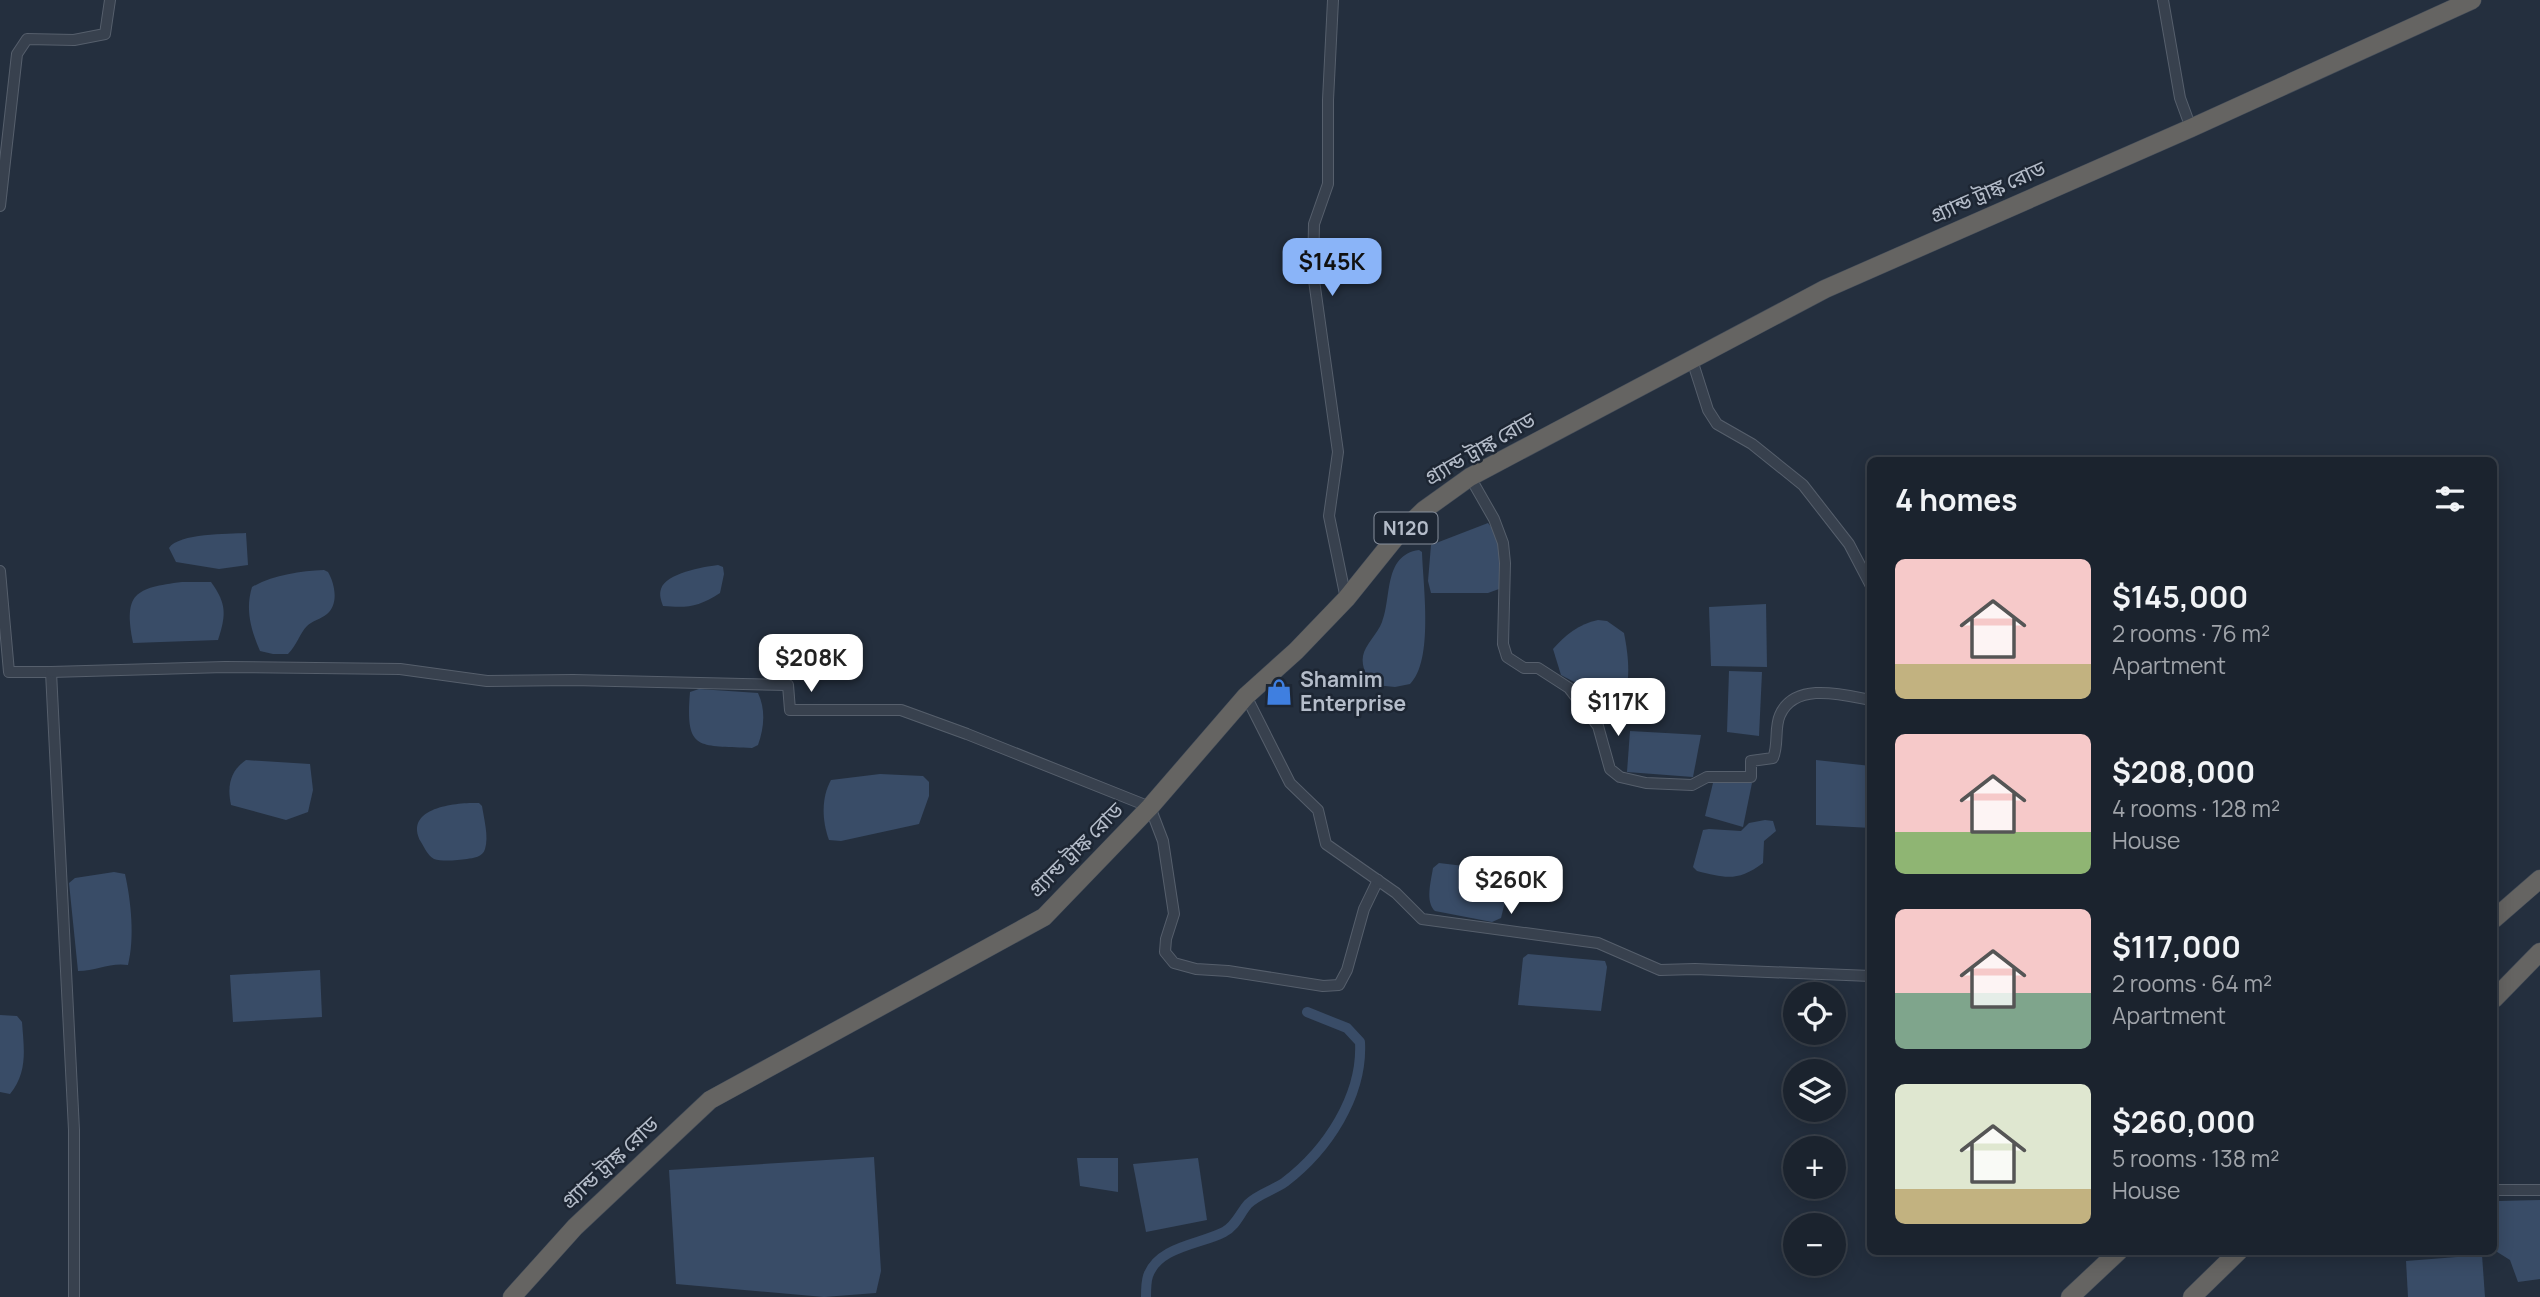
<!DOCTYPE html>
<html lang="en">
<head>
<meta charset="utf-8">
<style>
  :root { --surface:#1b232e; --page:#242b36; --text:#f1f3f6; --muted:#a0a4aa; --line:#39404a; --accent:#8ab4f8 }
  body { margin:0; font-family:Manrope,"Noto Sans Bengali",sans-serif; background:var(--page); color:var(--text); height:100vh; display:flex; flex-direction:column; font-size:26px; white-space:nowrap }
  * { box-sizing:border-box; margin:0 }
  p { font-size:23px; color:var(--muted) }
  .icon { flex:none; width:38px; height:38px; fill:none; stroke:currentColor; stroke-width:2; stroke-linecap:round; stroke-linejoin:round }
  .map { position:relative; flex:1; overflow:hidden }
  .drawer { position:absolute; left:1867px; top:457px; width:630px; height:798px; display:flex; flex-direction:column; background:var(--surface); border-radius:10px; box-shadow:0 4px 18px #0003,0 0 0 2px var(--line) }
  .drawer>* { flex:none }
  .controls { position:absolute; left:1783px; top:982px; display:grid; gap:14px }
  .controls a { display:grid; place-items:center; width:63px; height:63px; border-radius:50%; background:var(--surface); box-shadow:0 4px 18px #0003,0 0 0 2px var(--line); font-size:35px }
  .price { position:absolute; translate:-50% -60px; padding:0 16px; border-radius:14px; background:#fff; color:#222; font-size:23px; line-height:46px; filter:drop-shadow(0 2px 4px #0008) }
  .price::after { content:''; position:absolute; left:50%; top:42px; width:21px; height:16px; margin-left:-10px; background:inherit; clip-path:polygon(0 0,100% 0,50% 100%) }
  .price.selected { background:var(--accent); color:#111 }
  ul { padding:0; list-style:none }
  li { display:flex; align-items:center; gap:21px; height:175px; padding:0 28px }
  li span { display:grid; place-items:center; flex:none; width:196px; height:140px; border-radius:10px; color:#555 }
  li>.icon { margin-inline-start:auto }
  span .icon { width:84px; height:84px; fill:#fffc; stroke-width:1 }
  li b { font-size:30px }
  h2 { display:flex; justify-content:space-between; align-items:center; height:84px; padding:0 28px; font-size:30px }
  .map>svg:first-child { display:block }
</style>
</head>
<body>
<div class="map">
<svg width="2540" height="1297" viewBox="0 0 2540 1297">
  <rect width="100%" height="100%" fill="#242f3e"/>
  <!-- water -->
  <g fill="#394c67">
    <path d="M1488,523C1502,539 1506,568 1499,589L1488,593H1431L1428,581L1431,545Z"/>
    <path d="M246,533L248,565L219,569L176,562L169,548C179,533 228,534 246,533Z"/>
    <path d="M1419,550L1422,552C1423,585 1434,661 1410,684L1395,687L1375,685C1367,679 1361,666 1363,656C1365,645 1378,633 1382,622C1392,598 1383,555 1419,550Z"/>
    <path d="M718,565L723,567L724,574L720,593C698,607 688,608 663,606C661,600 659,595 661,589C666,573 703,567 718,565Z"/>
    <path d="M324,570L328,572C335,584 339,604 327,614C321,619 312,621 307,626C300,633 297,645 288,654H273L260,651C251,630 245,610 252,587C273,575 300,571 324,570Z"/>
    <path d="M182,582H211C227,604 226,615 218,640L133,643C123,593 135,588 182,582Z"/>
    <path d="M1766,604L1767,667L1711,666L1709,607Z"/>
    <path d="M1598,620L1607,621L1624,633C1628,653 1633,688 1619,704L1610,701L1561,675L1553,649C1565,635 1579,624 1598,620Z"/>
    <path d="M1729,671L1762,672L1759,736L1727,732Z"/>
    <path d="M699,689L758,693C766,710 764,728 758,745L752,748C698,745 685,752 690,692Z"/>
    <path d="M1630,731L1701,735L1693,777L1627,772Z"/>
    <path d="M246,760L310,764L313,790L308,812L286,820L231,805C227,786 230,771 246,760Z"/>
    <path d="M1816,760L1871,766V828L1816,825Z"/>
    <path d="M880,774L923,776L929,782V796L919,824L841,841L829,840C822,821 821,798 831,780Z"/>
    <path d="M1713,783H1752L1743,827L1705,816Z"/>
    <path d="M479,803L482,806C484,819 489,837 485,849C483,857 473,858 467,859C458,860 443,862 434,859C428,856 424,847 421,842C402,807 458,802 479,803Z"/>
    <path d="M1765,820L1773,821L1776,831L1764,841L1763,863C1738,882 1725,878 1697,871L1693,867L1703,830L1709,829L1741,831L1749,823Z"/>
    <path d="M1439,863L1497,870L1504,874L1506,898L1501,918L1492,922L1435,911C1425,902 1431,881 1433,868Z"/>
    <path d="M114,872L125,874C131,901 135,938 128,965C111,962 96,971 78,971L69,883L75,878Z"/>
    <path d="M1528,954L1605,961L1607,967L1601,1011L1518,1005L1523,958Z"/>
    <path d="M320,970L322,1017L233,1022L230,975Z"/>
    <path d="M0,1015L17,1016L22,1022C24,1049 28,1072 10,1094L0,1092Z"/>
    <path d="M874,1157L881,1271L876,1293L824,1297L676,1284L669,1170Z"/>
    <path d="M1077,1158H1118V1192L1080,1186Z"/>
    <path d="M1198,1158L1207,1220L1146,1232L1133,1164Z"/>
    <path d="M2540,1200V1279L2518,1282L2510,1260L2494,1250V1206L2499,1201Z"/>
    <path d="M2482,1255L2485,1297H2408L2406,1261Z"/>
  </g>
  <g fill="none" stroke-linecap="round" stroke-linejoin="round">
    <!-- canal -->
    <path stroke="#394c67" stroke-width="10" d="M1146,1297C1146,1290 1146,1282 1148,1276C1158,1246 1202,1244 1224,1232C1236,1226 1240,1213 1248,1204C1258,1194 1274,1190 1285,1182C1327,1150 1363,1096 1360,1042L1347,1028L1307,1012"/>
    <defs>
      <g id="minor">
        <path d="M1333,0L1328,100V184L1314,224L1313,273L1338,452L1329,516L1346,599"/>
        <path d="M2163,0L2180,98L2191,128"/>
        <path d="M0,206L17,54L27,39L74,40L105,34L110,0"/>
        <path d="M1692,360L1708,410L1717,424L1752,444L1803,485L1849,544L1871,586"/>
        <path d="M1470,477L1494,519L1503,543L1505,563L1503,644L1507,657L1524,668H1538L1569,688L1598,726L1610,769L1620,777L1646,783L1692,785L1707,777H1751V761L1773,758C1779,744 1774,728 1780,715C1795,681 1844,695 1871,700"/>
        <path d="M0,571L9,672H51L74,1130V1297"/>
        <path d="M51,672L225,667L400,669L487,681L573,680L788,685L790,710H901L967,734L1150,807L1163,841L1174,914L1166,939L1165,952L1174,963L1196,969L1228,971L1323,986L1339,985L1347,970L1364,909L1378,880"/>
        <path d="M1246,696L1290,783L1318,810L1326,844L1396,893L1422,919L1598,943L1660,970L1695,969L1871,976"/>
        <path d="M2494,1190H2540"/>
      </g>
      <g id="trunk">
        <path d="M2494,919L2540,879"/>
        <path d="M2494,999L2540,952"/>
        <path d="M512,1297L575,1227L710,1100L1044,917L1150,807L1246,696L1296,651L1346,599L1396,537L1424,510L1470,477L1825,289L2191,128L2472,0"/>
        <path d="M2070,1297L2119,1251"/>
        <path d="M2192,1297L2239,1251"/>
      </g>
    </defs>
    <!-- minor casing -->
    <use href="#minor" stroke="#565f6c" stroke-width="12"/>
    <!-- trunk casing -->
    <use href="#trunk" stroke="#434c59" stroke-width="19"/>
    <!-- minor -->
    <use href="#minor" stroke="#38414e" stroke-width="10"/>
    <!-- trunk -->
    <use href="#trunk" stroke="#656462" stroke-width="18"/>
  </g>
  <!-- icons -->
  <defs>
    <symbol id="shop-bare" viewBox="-9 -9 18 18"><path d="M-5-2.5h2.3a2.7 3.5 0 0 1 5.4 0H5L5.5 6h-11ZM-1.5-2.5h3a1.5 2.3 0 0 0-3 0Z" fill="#3f7fe0" stroke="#1d2633" stroke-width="2.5" paint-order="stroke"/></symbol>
  </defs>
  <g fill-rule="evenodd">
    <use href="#shop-bare" x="1260" y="673" width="38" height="38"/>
  </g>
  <g text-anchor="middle" stroke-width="5" stroke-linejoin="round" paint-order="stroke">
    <!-- shield labels -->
    <rect fill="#1d2633" stroke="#878f9c" stroke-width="2" x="1374.5" y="512.5" width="63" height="31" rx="5"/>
    <g font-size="19" font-weight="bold" fill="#b4bcc9">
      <text x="1406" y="535">N120</text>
    </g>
    <!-- street labels -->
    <g font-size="21" fill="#b4bcc9" stroke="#1d2633">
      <text transform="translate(1988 192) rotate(-24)" y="7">গ্র্যান্ড ট্রাঙ্ক রোড</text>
      <text transform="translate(1480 449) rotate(-30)" y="7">গ্র্যান্ড ট্রাঙ্ক রোড</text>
      <text transform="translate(1076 850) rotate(-45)" y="7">গ্র্যান্ড ট্রাঙ্ক রোড</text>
      <text transform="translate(610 1163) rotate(-43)" y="7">গ্র্যান্ড ট্রাঙ্ক রোড</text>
    </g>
    <!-- poi labels -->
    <g font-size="21" font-weight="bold" fill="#b4bcc9" stroke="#1d2633" text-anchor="start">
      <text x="1300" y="687">Shamim<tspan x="1300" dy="24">Enterprise</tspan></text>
    </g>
  </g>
</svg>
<div class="controls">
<a><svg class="icon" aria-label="locate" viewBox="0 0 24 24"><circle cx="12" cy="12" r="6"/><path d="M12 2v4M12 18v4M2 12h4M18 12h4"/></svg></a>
<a><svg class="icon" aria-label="layers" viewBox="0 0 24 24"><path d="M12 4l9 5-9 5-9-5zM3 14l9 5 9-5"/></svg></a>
<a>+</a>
<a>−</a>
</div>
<b class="price selected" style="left:1332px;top:298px">$145K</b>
<b class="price" style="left:811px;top:694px">$208K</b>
<b class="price" style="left:1618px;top:738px">$117K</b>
<b class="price" style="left:1511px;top:916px">$260K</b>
<section class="drawer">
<h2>4 homes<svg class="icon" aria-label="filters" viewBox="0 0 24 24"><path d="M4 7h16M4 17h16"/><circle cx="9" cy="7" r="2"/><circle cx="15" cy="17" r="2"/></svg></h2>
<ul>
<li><span style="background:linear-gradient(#f6c9c9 75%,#c2b280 0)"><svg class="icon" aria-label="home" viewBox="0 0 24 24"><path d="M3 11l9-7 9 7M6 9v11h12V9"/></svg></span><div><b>$145,000</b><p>2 rooms · 76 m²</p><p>Apartment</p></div></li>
<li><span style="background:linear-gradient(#f6c9c9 70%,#8fb573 0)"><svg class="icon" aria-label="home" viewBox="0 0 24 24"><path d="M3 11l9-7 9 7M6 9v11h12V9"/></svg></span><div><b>$208,000</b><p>4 rooms · 128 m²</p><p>House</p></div></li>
<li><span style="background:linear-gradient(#f6c9c9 60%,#7fa58c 0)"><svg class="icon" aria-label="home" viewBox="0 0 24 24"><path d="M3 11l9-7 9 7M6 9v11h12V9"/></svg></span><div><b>$117,000</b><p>2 rooms · 64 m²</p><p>Apartment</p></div></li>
<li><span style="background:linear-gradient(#dfe7d0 75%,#c2b280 0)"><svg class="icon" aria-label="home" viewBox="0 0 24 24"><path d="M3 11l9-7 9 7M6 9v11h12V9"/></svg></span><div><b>$260,000</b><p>5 rooms · 138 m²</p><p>House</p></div></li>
</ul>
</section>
</div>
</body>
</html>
